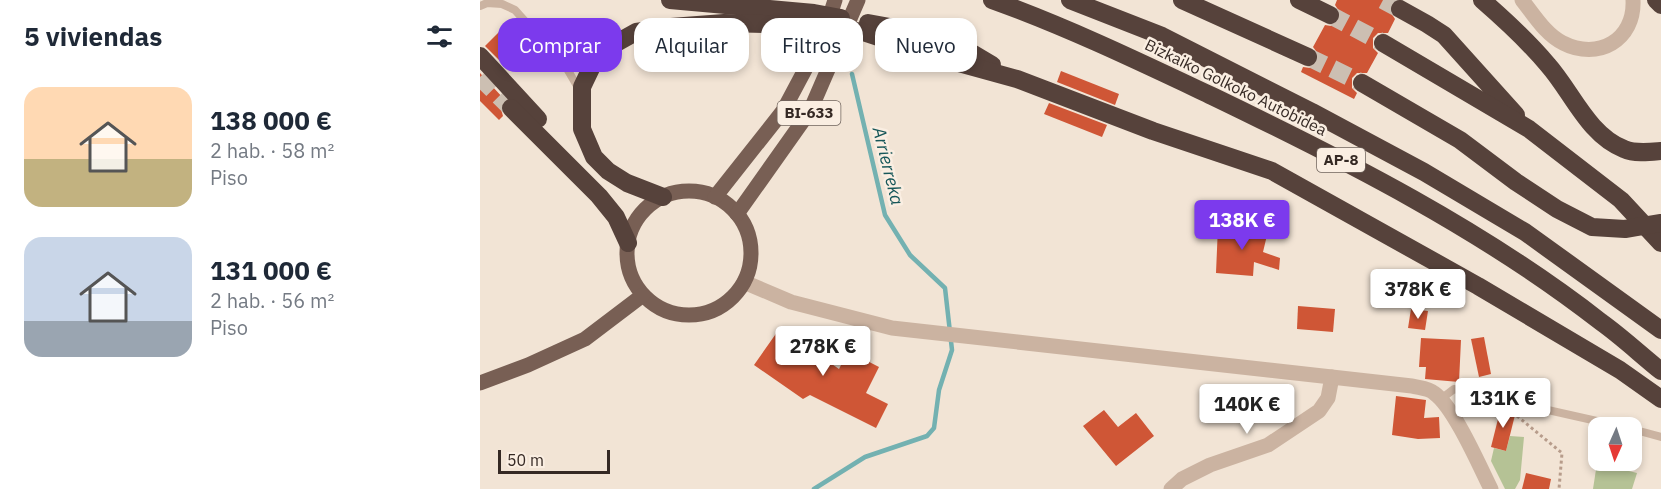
<!DOCTYPE html>
<html lang="es">
<head>
<meta charset="utf-8">
<style>
  :root { --surface:#fff; --page:#f2f2f3; --text:#1f2937; --muted:#747a83; --accent:#7c3aed }
  body { margin:0; font-family:"IBM Plex Sans",sans-serif; background:var(--page); color:var(--text); height:100vh; display:flex; flex-direction:column; font-size:22px; white-space:nowrap }
  * { box-sizing:border-box; margin:0 }
  p { font-size:20px; color:var(--muted) }
  .icon { flex:none; width:33px; height:33px; fill:none; stroke:currentColor; stroke-width:2; stroke-linecap:round; stroke-linejoin:round }
  .map { position:relative; flex:1; overflow:hidden }
  .side { display:flex; flex-direction:column; background:var(--surface); width:480px }
  .side>* { flex:none }
  .banner { position:absolute; left:18px; top:18px; width:570px; height:54px; display:flex; gap:12px }
  .needle { width:39px; rotate:183deg }
  .fabs { position:absolute; left:1108px; top:417px; display:grid; gap:12px }
  .fabs a { display:grid; place-items:center; width:54px; height:54px; border-radius:12px; background:var(--surface); box-shadow:0 3px 9px #0003; font-size:30px }
  .scale { position:absolute; left:18px; bottom:15px; width:112px; box-sizing:border-box; padding-left:6px; border:3px solid #352924; border-top:0; font-size:16px; line-height:21px; white-space:nowrap; color:#352924; -webkit-text-stroke:4px #faeee2; paint-order:stroke }
  .price { position:absolute; translate:-50% -51px; padding:0 14px; border-radius:6px; background:#fff; color:#222; font-size:20px; line-height:39px; filter:drop-shadow(0 2px 3px #0008) }
  .price::after { content:''; position:absolute; left:50%; top:36px; width:18px; height:14px; margin-left:-9px; background:inherit; clip-path:polygon(0 0,100% 0,50% 100%) }
  .price.on { background:var(--accent); color:#fff }
  ul { padding:0; list-style:none }
  li { display:flex; align-items:center; gap:18px; height:150px; padding:0 24px }
  li span { display:grid; place-items:center; flex:none; width:168px; height:120px; border-radius:18px; color:#555 }
  li>.icon { margin-inline-start:auto }
  span .icon { width:72px; height:72px; fill:#fffc; stroke-width:1 }
  li b { font-size:26px }
  h2 { display:flex; justify-content:space-between; align-items:center; height:72px; padding:0 24px; font-size:26px }
  .chip { padding:0 21px; border-radius:18px; background:var(--surface); box-shadow:0 3px 9px #0003; font-size:21px; line-height:54px }
  .chip.on { background:var(--accent); color:#fff }
  main { display:flex; flex:1; min-height:0 }
  .map>svg:first-child { display:block }
</style>
</head>
<body>
<main>
<section class="side">
<h2>5 viviendas<svg class="icon" aria-label="filters" viewBox="0 0 24 24"><path d="M4 7h16M4 17h16"/><circle cx="9" cy="7" r="2"/><circle cx="15" cy="17" r="2"/></svg></h2>
<ul>
<li><span style="background:linear-gradient(#ffd9b3 60%,#c2b280 0)"><svg class="icon" aria-label="home" viewBox="0 0 24 24"><path d="M3 11l9-7 9 7M6 9v11h12V9"/></svg></span><div><b>138 000 €</b><p>2 hab. · 58 m²</p><p>Piso</p></div></li>
<li><span style="background:linear-gradient(#c9d6e8 70%,#9aa5b1 0)"><svg class="icon" aria-label="home" viewBox="0 0 24 24"><path d="M3 11l9-7 9 7M6 9v11h12V9"/></svg></span><div><b>131 000 €</b><p>2 hab. · 56 m²</p><p>Piso</p></div></li>
</ul>
</section>
<div class="map">
<svg width="1181" height="489" viewBox="0 0 1181 489">
  <rect width="100%" height="100%" fill="#f2e4d5"/>
  <!-- green -->
  <g fill="#b5c295">
    <path d="M1030,436L1044,437L1040,480L1035,489H1025L1011,461L1014,448L1026,451Z"/>
    <path d="M1117,463L1157,473L1152,489H1113Z"/>
  </g>
  <g fill="none" stroke-linecap="round" stroke-linejoin="round">
    <!-- stream -->
    <g stroke="#73b1b1" stroke-width="4.5">
      <path d="M316,30L329,43"/>
      <path d="M334,489L385,457L447,436L454,428L459,390L472,350L465,288L430,255L405,215L372,74"/>
    </g>
  </g>
  <!-- building -->
  <g fill="#cf5636">
    <path d="M857,0H913L909,10L915,19L908,33H898L893,38V48L898,53L887,73H877L872,78V88L877,93L874,99L821,72L823,67L830,68L838,62L839,55L833,47L845,25L851,26L860,20L861,14L855,5Z"/>
    <path d="M20,31L37,47L22,63L5,46Z"/>
    <path d="M581,71L639,94L635,105L577,82Z"/>
    <path d="M0,73L24,99L20,106L23,116L19,120L0,101Z"/>
    <path d="M569,103L627,125L622,137L564,114Z"/>
    <path d="M738,226H762L788,231L783,252L800,258L799,270L774,262L773,276L736,273Z"/>
    <path d="M818,306L855,309L853,332L817,329Z"/>
    <path d="M931,309L948,311L945,330L928,328Z"/>
    <path d="M300,328L359,369L368,351L399,367L386,393L408,404L396,428L330,395L323,399L274,365Z"/>
    <path d="M1004,337L1011,374L999,377L991,339Z"/>
    <path d="M941,338L981,340L979,382L945,379L946,367H939Z"/>
    <path d="M916,396L946,400L944,418L959,417L960,438L938,439L912,435Z"/>
    <path d="M1021,407L1036,411L1026,451L1011,447Z"/>
    <path d="M624,410L638,427L656,413L674,436L636,466L603,426Z"/>
    <path d="M1046,473L1071,479L1069,489H1042Z"/>
  </g>
  <g fill="none" stroke-linecap="round" stroke-linejoin="round">
    <!-- motorway-tunnel -->
    <g stroke="#ccbfb2" stroke-width="18" stroke-dasharray="18 9" stroke-linecap="butt">
      <path d="M903,0L920,9"/>
      <path d="M850,15L903,43"/>
      <path d="M828,57L882,83"/>
      <path d="M0,77L31,108"/>
    </g>
    <!-- path -->
    <path stroke="#b79c8b" stroke-width="3" stroke-dasharray="3 3" stroke-linecap="butt" d="M1037,416L1082,453L1079,489"/>
    <!-- service -->
    <g stroke="#cbb3a1" stroke-width="8">
      <path d="M0,6L7,3L22,4L35,10L86,67L100,91"/>
      <path d="M961,399L974,389L1148,428"/>
      <path d="M1152,429L1181,437"/>
    </g>
    <!-- minor -->
    <g stroke="#cbb3a1" stroke-width="15">
      <path d="M1042,0C1054,15 1066,35 1083,43C1118,61 1155,40 1153,0"/>
      <path d="M691,489L702,479L730,465L788,445L839,411L848,398L852,377"/>
    </g>
    <!-- tertiary -->
    <path stroke="#cbb3a1" stroke-width="15" d="M264,282L311,302L412,328L932,386C939,388 948,388 954,393C974,407 999,465 1011,489"/>
    <!-- primary -->
    <g stroke="#785f54" stroke-width="15">
      <circle cx="209" cy="253" r="62"/>
      <path d="M235,197L303,111L344,34L355,0"/>
      <path d="M257,214L330,111L378,0"/>
      <path d="M0,383L48,365L105,339L163,295"/>
    </g>
    <!-- motorway -->
    <g stroke="#56423b" stroke-width="18">
      <path d="M190,0L334,13L361,18"/>
      <path d="M512,0C587,27 660,62 732,96C867,161 1003,230 1121,322C1142,337 1161,355 1181,371"/>
      <path d="M590,0L682,36L832,112L944,172L1045,232L1181,330"/>
      <path d="M702,0L828,57"/>
      <path d="M819,0L850,15"/>
      <path d="M1002,0C1025,20 1048,41 1068,65C1092,92 1108,135 1144,149C1155,154 1170,152 1181,151"/>
      <path d="M1176,0L1181,5"/>
      <path d="M920,9L947,24L964,35L1036,115"/>
      <path d="M388,23L432,31L480,46L512,65"/>
      <path d="M903,43L1049,129L1141,200L1181,243"/>
      <path d="M0,56L58,119"/>
      <path d="M882,83L980,140L1036,182L1077,209L1112,227L1145,229L1181,223"/>
      <path d="M31,108L119,196L136,217L148,243"/>
      <path d="M183,197L147,183L128,171L114,157L102,129V87L113,64L131,46L156,32L191,27L244,23L328,25L383,32L468,60L537,79L673,131L792,171L998,286L1140,370L1181,399"/>
    </g>
  </g>
  <g text-anchor="middle" stroke-width="5" stroke-linejoin="round" paint-order="stroke">
    <!-- shield labels -->
    <g fill="#faeee2" stroke="#70645d" stroke-width="1.5">
      <rect x="297.5" y="101" width="63" height="24" rx="4.5"/>
      <rect x="837" y="148" width="48" height="24" rx="4.5"/>
    </g>
    <g font-size="15" font-weight="bold" fill="#352924">
      <text x="329" y="118">BI-633</text>
      <text x="861" y="165">AP-8</text>
    </g>
    <!-- street labels -->
    <g font-size="16" fill="#352924" stroke="#faeee2">
      <text transform="translate(756 87) rotate(26)" y="6">Bizkaiko Golkoko Autobidea</text>
    </g>
    <!-- water labels -->
    <g font-size="18" font-style="italic" fill="#175759" stroke="#faeee2">
      <text transform="translate(408 166) rotate(76)" y="6">Arrierreka</text>
    </g>
  </g>
</svg>
<div class="fabs">
<a><svg class="needle" viewBox="-14 -14 28 28"><path d="M0-13l5 13h-10z" fill="#e53935"/><path d="M0 13l5-13h-10z" fill="#747a83"/></svg></a>
</div>
<div class="scale">50 m</div>
<b class="price on" style="left:762px;top:251px">138K €</b>
<b class="price" style="left:938px;top:320px">378K €</b>
<b class="price" style="left:343px;top:377px">278K €</b>
<b class="price" style="left:1023px;top:429px">131K €</b>
<b class="price" style="left:767px;top:435px">140K €</b>
<div class="banner">
<a class="chip on">Comprar</a>
<a class="chip">Alquilar</a>
<a class="chip">Filtros</a>
<a class="chip">Nuevo</a>
</div>
</div>
</main>
</body>
</html>
